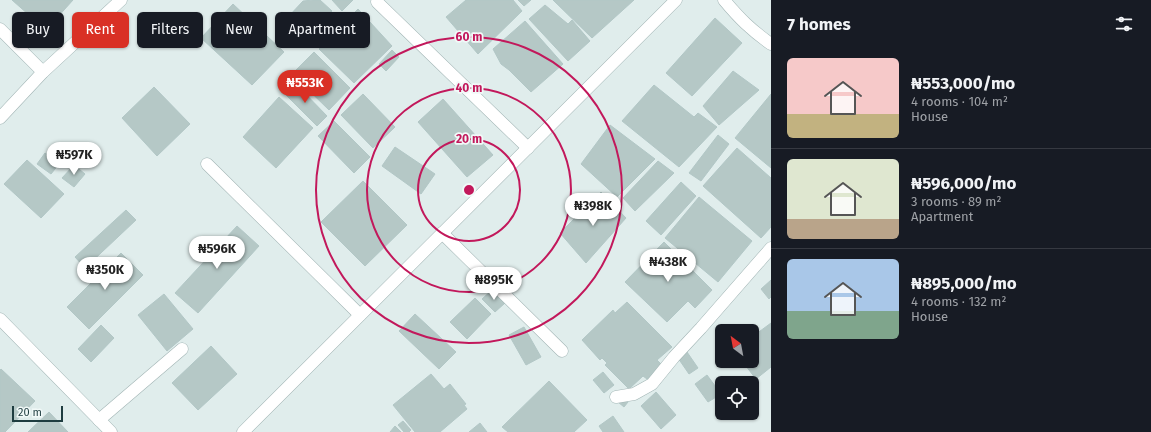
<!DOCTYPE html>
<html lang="en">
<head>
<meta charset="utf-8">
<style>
  :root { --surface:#171b24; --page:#20242c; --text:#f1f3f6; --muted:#9ea1a6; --line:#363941; --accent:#d93025 }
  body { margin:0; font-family:"Fira Sans",sans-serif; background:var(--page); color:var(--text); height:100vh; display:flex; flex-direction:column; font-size:15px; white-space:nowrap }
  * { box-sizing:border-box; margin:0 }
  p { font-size:13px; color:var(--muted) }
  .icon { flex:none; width:22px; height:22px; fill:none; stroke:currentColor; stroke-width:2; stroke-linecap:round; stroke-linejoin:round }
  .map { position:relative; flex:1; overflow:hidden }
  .side { display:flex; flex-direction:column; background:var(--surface); width:380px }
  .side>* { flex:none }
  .top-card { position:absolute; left:12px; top:12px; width:380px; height:36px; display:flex; gap:8px }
  .needle { width:26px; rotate:328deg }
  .controls { position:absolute; left:715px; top:324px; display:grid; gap:8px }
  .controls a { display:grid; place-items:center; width:44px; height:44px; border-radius:6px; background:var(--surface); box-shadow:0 1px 3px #0004; font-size:20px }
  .scale { position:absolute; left:12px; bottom:10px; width:51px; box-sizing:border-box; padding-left:4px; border:2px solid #1f3d40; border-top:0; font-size:11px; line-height:14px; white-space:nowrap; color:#1f3d40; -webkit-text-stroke:3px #f1f9f8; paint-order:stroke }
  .price { position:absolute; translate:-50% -34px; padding:0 9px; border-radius:14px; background:#fff; color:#222; font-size:13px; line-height:26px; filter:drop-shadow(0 1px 2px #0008) }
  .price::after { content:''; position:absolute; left:50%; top:24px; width:12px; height:9px; margin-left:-6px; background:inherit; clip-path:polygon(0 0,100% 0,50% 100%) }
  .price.active { background:var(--accent); color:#fff }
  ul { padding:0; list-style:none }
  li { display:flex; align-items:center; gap:12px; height:100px; padding:0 16px }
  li+li { border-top:1px solid var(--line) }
  li span { display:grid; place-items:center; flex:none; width:112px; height:80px; border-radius:6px; color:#555 }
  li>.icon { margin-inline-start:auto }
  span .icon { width:48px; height:48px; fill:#fffc; stroke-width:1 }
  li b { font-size:17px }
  h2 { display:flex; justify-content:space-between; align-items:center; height:48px; padding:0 16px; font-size:17px }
  .pill { padding:0 14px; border-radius:6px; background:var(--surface); box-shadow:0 1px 3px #0004; font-size:14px; line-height:36px }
  .pill.active { background:var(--accent); color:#fff }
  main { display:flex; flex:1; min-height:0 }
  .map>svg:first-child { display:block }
</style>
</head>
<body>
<main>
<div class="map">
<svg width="771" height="432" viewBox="0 0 771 432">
  <rect width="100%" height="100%" fill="#e0edec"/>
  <!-- building -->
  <g fill="#b5c8c6" stroke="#b2c7c6">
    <path d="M12,0H73L46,30Z"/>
    <path d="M313,0H320L332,11L301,43L286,29L293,19L289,16L303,1Z"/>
    <path d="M332,0H353L342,11Z"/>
    <path d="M466,0H513L522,11L478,54L446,17Z"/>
    <path d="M518,0H531L524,6Z"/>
    <path d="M553,0H634L592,38Z"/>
    <path d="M233,4L284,52L252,85L201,38Z"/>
    <path d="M545,5L568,24L572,20L590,41L568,61L529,19Z"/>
    <path d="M358,9L392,46L354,83L319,49Z"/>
    <path d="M715,18L742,43L692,96L666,73Z"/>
    <path d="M525,21L563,64L531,92L509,70L501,64L493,49Z"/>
    <path d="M392,50L399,57L386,71L379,64Z"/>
    <path d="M314,52L350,88L329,110L292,74Z"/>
    <path d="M733,71L759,90L719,125L703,106Z"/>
    <path d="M294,82L327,116L317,126L284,93Z"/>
    <path d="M654,85L694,117L698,113L717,127L679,167L622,121Z"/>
    <path d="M154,87L190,124L157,156L122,118Z"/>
    <path d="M363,94L395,127L373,148L341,115Z"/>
    <path d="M771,94V168L735,138Z"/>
    <path d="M279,97L313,128L276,168L243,137Z"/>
    <path d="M443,99L493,155L467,177L418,122Z"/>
    <path d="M334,121L370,157L354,173L318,136Z"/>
    <path d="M610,125L655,159L617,197L581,164Z"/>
    <path d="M718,135L729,144L701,181L689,173Z"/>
    <path d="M395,147L435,174L421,194L382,166Z"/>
    <path d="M737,148L771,178V227L761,238L703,186Z"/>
    <path d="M45,153L59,164L51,174L37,164Z"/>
    <path d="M27,160L64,194L41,218L4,184Z"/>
    <path d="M658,161L674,173L635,211L623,198Z"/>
    <path d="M74,165L85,174L74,187L62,178Z"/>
    <path d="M363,181L407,225L365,266L321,222Z"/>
    <path d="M681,182L696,196L661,235L646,221Z"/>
    <path d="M601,192L626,218L586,263L560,233Z"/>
    <path d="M699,197L752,241L718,282L665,238Z"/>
    <path d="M126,210L136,220L85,268L75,257Z"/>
    <path d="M237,226L259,246L198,313L175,293Z"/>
    <path d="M664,242L712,290L695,308L688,301L667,322L625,282Z"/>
    <path d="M121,253L143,275L89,329L67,307Z"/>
    <path d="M771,280V297L769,299L761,289Z"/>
    <path d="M492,290L505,303L495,312L482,299Z"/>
    <path d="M164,294L193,329L167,351L138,315Z"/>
    <path d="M475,298L491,314L467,339L450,322Z"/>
    <path d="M627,302L672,347L657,360L662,365L647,379L643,376L629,389L605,365L607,363L602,358L600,360L582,340L613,310L615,313Z"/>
    <path d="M415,314L456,352L439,369L399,331Z"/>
    <path d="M771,323V367L756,379L742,361H752V337Z"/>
    <path d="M101,325L114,338L91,362L78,349Z"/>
    <path d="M524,327L541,357L526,365L509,335Z"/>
    <path d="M211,346L237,374L198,410L172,383Z"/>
    <path d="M687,352L698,368L689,374L678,358Z"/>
    <path d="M1,369L35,401L5,432H0V370Z"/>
    <path d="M603,372L614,385L604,393L593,380Z"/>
    <path d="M431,374L444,389L450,384L466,404L464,405L467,409L440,432H415L393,405Z"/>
    <path d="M707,375L721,394L708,402L695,384Z"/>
    <path d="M549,381L587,420L574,432H508L502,427Z"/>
    <path d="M656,392L676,415L661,429L641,406Z"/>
    <path d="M622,397L628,402L624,407L618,402Z"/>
    <path d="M49,412L68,432H28Z"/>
    <path d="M613,416L624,432H603L599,426Z"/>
    <path d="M403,421L411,430L409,432H404L398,425Z"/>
    <path d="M480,423L487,432H469Z"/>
    <path d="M395,426L401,432H390Z"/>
  </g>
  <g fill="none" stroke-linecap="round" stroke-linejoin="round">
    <defs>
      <g id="street">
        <path d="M724,0C739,18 751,30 771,44"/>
        <path d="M377,2L528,148"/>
        <path d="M0,29L43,72"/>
        <path d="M0,118L43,72L121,0"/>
        <path d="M207,164L360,315"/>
        <path d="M442,233L562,351"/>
        <path d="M0,319L111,432"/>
        <path d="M616,397L634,394L652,384L674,357L701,328L771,248"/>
        <path d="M99,420L182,349"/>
        <path d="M243,432L676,0"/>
      </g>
    </defs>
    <!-- street casing -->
    <use href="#street" stroke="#a2b5b5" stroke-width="13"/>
    <!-- street -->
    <use href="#street" stroke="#fff" stroke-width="12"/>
  </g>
  <!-- distance rings -->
  <g fill="none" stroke="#c2185b" stroke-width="2">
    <circle cx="469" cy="190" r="51"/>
    <circle cx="469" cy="190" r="102"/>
    <circle cx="469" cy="190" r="153"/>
  </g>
  <circle cx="469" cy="190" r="6" fill="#c2185b" stroke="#f1f9f8" stroke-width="2"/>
  <g font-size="12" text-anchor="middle" font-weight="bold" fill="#c2185b" stroke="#f1f9f8" stroke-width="3.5" stroke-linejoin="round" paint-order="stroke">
    <text x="469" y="41">60 m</text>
    <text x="469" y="92">40 m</text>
    <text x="469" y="143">20 m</text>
  </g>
</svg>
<div class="controls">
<a><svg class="needle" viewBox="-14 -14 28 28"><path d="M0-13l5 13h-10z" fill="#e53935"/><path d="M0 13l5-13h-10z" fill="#9ea1a6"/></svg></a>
<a><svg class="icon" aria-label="locate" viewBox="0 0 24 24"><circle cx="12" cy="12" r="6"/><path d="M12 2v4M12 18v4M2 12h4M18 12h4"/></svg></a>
</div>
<div class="scale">20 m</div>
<b class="price active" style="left:305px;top:104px">₦553K</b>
<b class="price" style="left:74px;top:176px">₦597K</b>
<b class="price" style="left:593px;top:227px">₦398K</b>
<b class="price" style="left:217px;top:270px">₦596K</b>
<b class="price" style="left:668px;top:283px">₦438K</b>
<b class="price" style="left:105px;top:291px">₦350K</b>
<b class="price" style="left:494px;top:301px">₦895K</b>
<div class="top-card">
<a class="pill">Buy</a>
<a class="pill active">Rent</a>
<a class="pill">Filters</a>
<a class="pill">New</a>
<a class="pill">Apartment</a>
</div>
</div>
<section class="side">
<h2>7 homes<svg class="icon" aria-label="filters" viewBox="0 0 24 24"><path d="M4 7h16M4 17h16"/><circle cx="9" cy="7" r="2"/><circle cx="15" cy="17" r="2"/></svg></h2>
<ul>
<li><span style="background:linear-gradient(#f6c9c9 70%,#c2b280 0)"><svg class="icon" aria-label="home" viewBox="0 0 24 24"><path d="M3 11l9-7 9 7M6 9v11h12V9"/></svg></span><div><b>₦553,000/mo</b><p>4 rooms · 104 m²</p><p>House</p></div></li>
<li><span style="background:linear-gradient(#dfe7d0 75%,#b9a48a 0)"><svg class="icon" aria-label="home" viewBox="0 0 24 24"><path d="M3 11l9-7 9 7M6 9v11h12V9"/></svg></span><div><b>₦596,000/mo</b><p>3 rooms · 89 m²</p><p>Apartment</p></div></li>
<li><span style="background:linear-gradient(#a9c7e8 65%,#7fa58c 0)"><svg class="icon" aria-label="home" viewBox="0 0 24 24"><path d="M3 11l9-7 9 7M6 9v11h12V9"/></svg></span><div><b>₦895,000/mo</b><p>4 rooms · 132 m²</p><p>House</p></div></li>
</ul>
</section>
</main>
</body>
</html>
